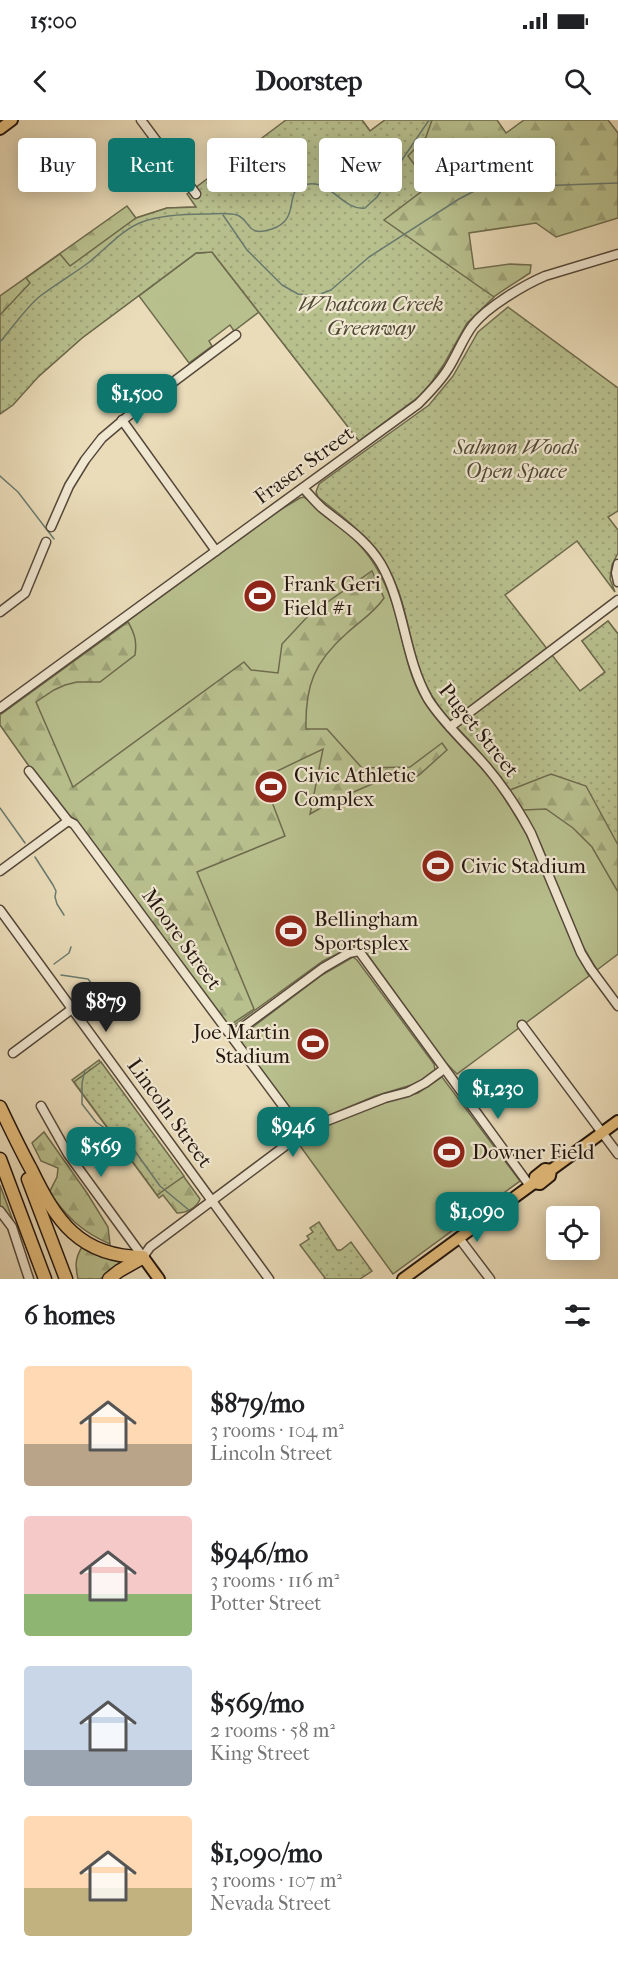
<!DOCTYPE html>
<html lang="en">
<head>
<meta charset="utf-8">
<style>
  :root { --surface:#fff; --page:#f2f2f2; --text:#202124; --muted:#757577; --accent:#0f766e }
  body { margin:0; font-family:"IM FELL French Canon",serif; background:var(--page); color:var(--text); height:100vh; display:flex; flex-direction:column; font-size:22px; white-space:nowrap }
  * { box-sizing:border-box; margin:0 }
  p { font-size:20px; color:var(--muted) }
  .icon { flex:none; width:33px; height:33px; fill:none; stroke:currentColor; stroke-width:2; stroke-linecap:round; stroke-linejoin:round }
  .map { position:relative; height:1159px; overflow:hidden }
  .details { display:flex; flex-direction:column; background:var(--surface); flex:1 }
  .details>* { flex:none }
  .top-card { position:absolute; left:18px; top:18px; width:582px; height:54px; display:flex; gap:12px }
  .controls { position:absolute; left:546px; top:1086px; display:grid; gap:12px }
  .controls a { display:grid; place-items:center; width:54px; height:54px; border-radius:6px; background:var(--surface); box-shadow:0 3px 15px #0003; font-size:30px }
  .price { position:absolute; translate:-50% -51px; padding:0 14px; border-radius:12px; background:var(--accent); color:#fff; font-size:20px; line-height:39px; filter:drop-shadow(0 2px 3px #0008) }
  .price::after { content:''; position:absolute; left:50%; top:36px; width:18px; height:14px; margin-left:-9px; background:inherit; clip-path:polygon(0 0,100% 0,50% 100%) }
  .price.selected { background:#222; color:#fff }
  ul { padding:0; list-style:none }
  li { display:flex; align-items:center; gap:18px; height:150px; padding:0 24px }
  li span { display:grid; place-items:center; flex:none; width:168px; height:120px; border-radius:6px; color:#555 }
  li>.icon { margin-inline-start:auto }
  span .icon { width:72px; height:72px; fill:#fffc; stroke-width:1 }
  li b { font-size:26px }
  h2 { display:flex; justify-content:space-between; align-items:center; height:72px; padding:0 24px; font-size:26px }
  .pill { padding:0 21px; border-radius:6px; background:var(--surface); box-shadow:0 3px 15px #0003; font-size:21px; line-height:54px }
  .pill.selected { background:var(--accent); color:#fff }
  .status { display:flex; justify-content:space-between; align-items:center; height:42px; padding:0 30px; background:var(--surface); direction:ltr }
  .status svg { height:16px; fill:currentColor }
  header { display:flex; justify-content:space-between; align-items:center; height:78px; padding:0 24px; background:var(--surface); font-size:27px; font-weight:700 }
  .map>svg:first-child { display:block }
</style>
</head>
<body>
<div class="status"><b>15:00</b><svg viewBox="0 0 49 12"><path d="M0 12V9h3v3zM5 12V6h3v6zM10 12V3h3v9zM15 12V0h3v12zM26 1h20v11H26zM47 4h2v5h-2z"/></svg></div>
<header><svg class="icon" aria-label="back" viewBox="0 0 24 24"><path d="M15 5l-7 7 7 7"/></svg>Doorstep<svg class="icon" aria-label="search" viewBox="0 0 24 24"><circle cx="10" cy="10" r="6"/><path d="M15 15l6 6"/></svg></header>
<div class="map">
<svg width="618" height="1159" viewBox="0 0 618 1159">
  <defs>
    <pattern id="forest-firs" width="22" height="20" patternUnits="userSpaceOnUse" patternTransform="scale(1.5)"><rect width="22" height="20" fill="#b8c08e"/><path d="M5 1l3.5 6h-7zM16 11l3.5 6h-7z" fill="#9ea479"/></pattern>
    <pattern id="park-dots" width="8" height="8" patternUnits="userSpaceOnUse" patternTransform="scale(1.5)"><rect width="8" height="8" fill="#b8c08e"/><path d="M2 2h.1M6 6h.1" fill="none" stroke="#9ea479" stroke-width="1.8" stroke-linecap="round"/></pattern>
  </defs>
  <rect width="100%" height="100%" fill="#eadcb9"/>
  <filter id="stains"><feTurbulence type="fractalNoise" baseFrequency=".00333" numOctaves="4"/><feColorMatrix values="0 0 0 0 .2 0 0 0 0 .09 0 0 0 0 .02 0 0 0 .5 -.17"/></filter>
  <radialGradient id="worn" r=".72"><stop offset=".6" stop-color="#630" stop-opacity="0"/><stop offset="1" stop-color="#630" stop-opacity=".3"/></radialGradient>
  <!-- green -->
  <g fill="#b8c08e" stroke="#6e6b4e" stroke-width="1.5">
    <path d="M212,132L259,192L234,211L230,205L209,221L212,226L189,243L139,176L196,133Z"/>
    <path d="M304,377C351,415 377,431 395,492C403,520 407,552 422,578C438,605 463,627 484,651C496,664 506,680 515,695C547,745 561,804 589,856L457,954L444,941L359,823L323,841L233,906H228L79,704L63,694L0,605V594L280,390L300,378Z"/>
    <path d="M510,670L618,725V834L597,850L582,825L541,725Z"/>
    <path d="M353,837L357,840L434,944L435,950L418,963L375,976L313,1002L299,1001L242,924V915L322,855Z"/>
    <path d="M442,957L520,1061L393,1154L298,1023L309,1012L383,983L418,973Z"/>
    <path d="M0,1065L15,1106L0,1086Z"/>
  </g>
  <!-- forest -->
  <g fill="url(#forest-firs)" stroke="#6e6b4e" stroke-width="1.5">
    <path d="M286,0H362L370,11L385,0H497L506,13L524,0H608L618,13V98L556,117L536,103L469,113L474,149L510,144L531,145L530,153C507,168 481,182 466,204C453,223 445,246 431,264C412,287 383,303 359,321L212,132L196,133L82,218L39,256L0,268V176L127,86L136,98L167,88L197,87Z"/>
    <path d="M372,451L384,478C374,493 360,501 347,513C314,542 305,566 306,609H327L362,648L410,647L442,623L447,630L419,655L407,660L379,661L335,680L310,694L323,629L273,653L267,669L285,716L197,752L254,889L230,905L225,903L79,704L63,694L0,605V595L128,502C135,514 137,522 135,535L100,562H77L65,565L54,570L36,582L73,667L244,542L251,550L278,553L282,524L309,495Z"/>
    <path d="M608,501L618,514V772L592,727L573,708L546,689L523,690L491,645L460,610L580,571L605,552L582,521Z"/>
    <path d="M99,940L200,1079C197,1088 186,1093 177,1093L163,1075L159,1078L72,960Z"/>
    <path d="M44,1012L87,1073L108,1107L110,1124C80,1111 69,1098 49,1073L57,1057L58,1048L41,1041L32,1023Z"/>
    <path d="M82,1127L121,1143L100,1159H78C75,1146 75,1138 82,1127Z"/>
  </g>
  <!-- park -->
  <g fill="url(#park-dots)" stroke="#6e6b4e" stroke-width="1.5">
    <path d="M286,0H362L370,11L385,0H432L426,17L408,36L430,65L384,100L494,177L467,203L444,244L431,263L421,275L359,321L212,132L196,133L82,218L39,256L13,285L0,294V195L30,163L26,158L60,134L70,146L136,98L167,88L196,87L187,74Z"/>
    <path d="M508,187L618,268V391L608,397L618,410V433L612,445L610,459L615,472L577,421L505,475L580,571L605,552L582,521L608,501L618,514V725L586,666L551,654L510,670C497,653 483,636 469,620C455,606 441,592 431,574C415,547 411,513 402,482C387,430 358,409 318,377L316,372L319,364L429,285L453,256L478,212Z"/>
    <path d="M101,942L184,1056L157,1075L74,962Z"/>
    <path d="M319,1102L337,1130H341L351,1122L372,1151L360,1159H324L325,1158L300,1125L309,1119L307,1116L313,1112L310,1108Z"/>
  </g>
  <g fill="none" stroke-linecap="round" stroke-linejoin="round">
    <!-- stream -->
    <g stroke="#697a6e" stroke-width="1.5">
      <path d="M223,95L247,130L282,165L298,174L315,176L331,170L369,137L459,79L480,68L618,63"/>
      <path d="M0,222C13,207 24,190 39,177C54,165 72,155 88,143C106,129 121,110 142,102C161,95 185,94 205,94C215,94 228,92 237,95C251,100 246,118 272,109C304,98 280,67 309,64C332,61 343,91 365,88L377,77L429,0"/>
      <path d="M0,356L18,372L54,419"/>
      <path d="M0,688L25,723"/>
      <path d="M35,737L53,765L56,771L55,777L57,784L64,795"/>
      <path d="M54,844L69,833L71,827"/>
      <path d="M61,855L88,859L97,870L104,882"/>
      <path d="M85,950L82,963V984L96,1002L132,1027L160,1066L190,1091"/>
    </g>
    <defs>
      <g id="minor">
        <path d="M141,0L196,74"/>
        <path d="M122,300L216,431"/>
        <path d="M303,368C309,374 315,382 322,388C344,406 366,419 381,444C405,486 404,537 428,579C443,603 466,623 485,645C503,666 518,689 531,713L581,833L590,848L618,886"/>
        <path d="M51,407L69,366L85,340L102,318L128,296L236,215"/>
        <path d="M618,444L616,453L618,462"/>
        <path d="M0,492L25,473L46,422"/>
        <path d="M0,588L418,284C429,273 440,262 448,249C457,235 463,218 473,205C487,187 524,165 545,156L618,134"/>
        <path d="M450,607L618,480"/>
        <path d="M29,651L68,701L74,704L303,1013"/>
        <path d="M0,751L68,701"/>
        <path d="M0,790L269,1159"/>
        <path d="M522,905L618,1034"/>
        <path d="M231,916L323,848L349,833L359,831L530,1066"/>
        <path d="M13,933L72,889"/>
        <path d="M41,986L68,1034L143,1137L150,1127L309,1008L385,978L408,972L425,963L444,949"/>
        <path d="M0,1091L12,1107L29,1159"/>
        <path d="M459,1118L490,1159"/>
      </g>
      <g id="major">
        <path d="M0,9L12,0"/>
        <path d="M534,1063L540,1064L550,1056L551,1050L618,1001"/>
        <path d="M143,1137L159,1159"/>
        <path d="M403,1159L534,1063L535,1057L545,1049L551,1050"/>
      </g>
      <g id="highway">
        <path d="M0,987C10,1008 20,1029 31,1049C56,1101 80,1137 143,1137"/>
        <path d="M0,1039L45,1159"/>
        <path d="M28,1059L66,1159"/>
        <path d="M109,1159L119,1151L142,1138"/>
      </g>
    </defs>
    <!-- minor casing -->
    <use href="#minor" stroke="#55483a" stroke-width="11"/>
    <!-- major casing -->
    <use href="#major" stroke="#23160f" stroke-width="14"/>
    <!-- highway casing -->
    <use href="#highway" stroke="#23160f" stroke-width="15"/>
    <!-- minor -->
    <use href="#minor" stroke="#f1e8d2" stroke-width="8"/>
    <!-- major -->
    <use href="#major" stroke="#e5be7c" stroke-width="10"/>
    <!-- highway -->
    <use href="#highway" stroke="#e5be7c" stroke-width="12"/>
  </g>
  <!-- icons -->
  <defs>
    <symbol id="stadium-disc" viewBox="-11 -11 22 22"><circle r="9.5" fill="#8f2418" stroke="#f1e8d2"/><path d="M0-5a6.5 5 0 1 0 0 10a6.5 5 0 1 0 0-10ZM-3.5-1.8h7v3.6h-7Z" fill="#fff"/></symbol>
  </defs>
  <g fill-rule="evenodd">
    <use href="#stadium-disc" x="241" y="457" width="38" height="38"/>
    <use href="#stadium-disc" x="252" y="648" width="38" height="38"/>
    <use href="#stadium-disc" x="419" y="727" width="38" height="38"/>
    <use href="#stadium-disc" x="272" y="792" width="38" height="38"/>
    <use href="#stadium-disc" x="294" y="905" width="38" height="38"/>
    <use href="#stadium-disc" x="430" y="1013" width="38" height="38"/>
  </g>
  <g text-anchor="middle" stroke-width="4.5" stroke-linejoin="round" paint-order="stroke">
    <!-- park labels -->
    <g font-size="21" font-style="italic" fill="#504935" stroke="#f1e8d2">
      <text x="371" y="191">Whatcom Creek<tspan x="371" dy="24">Greenway</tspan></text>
      <text x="516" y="334">Salmon Woods<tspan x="516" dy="24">Open Space</tspan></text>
    </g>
    <!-- street labels -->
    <g font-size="21" fill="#23160f" stroke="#f1e8d2">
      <text transform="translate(304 345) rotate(-36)" y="7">Fraser Street</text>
      <text transform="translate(479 610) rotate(51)" y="7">Puget Street</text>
      <text transform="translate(182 819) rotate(54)" y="7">Moore Street</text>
      <text transform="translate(170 993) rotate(54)" y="7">Lincoln Street</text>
    </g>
    <!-- poi labels -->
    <g font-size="21" fill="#23160f" stroke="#f1e8d2" text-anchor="start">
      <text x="283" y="471">Frank Geri<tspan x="283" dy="24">Field #1</tspan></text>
      <text x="294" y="662">Civic Athletic<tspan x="294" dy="24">Complex</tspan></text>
      <text x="461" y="753">Civic Stadium</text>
      <text x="314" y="806">Bellingham<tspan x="314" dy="24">Sportsplex</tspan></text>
      <text x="290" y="919" text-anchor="end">Joe Martin<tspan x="290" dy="24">Stadium</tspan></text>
      <text x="472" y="1039">Downer Field</text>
    </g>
  </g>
  <rect width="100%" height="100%" filter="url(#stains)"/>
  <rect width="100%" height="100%" fill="url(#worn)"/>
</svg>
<div class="controls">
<a><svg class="icon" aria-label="locate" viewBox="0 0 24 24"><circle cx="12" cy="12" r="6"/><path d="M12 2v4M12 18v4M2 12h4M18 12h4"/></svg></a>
</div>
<b class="price" style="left:137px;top:305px">$1,500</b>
<b class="price selected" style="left:106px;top:913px">$879</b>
<b class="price" style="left:498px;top:1000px">$1,230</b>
<b class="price" style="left:293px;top:1038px">$946</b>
<b class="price" style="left:101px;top:1058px">$569</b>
<b class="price" style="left:477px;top:1123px">$1,090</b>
<div class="top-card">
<a class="pill">Buy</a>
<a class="pill selected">Rent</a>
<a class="pill">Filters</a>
<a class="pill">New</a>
<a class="pill">Apartment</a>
</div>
</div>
<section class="details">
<h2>6 homes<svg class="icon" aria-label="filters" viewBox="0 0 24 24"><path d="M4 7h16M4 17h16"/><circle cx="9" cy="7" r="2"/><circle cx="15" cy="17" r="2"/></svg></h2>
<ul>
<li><span style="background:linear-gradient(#ffd9b3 65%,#b9a48a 0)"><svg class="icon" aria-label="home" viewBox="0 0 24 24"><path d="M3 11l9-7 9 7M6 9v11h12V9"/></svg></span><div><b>$879/mo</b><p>3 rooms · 104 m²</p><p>Lincoln Street</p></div></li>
<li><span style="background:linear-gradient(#f6c9c9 65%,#8fb573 0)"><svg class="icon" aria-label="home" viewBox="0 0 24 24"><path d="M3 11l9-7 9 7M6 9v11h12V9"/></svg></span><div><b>$946/mo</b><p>3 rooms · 116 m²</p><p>Potter Street</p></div></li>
<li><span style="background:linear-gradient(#c9d6e8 70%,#9aa5b1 0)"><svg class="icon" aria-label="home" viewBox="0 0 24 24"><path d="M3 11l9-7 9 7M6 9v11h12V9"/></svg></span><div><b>$569/mo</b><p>2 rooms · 58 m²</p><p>King Street</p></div></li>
<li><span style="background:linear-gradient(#ffd9b3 60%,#c2b280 0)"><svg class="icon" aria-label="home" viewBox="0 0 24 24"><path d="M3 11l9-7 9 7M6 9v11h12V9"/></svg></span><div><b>$1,090/mo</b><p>3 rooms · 107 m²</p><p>Nevada Street</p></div></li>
</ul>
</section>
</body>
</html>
